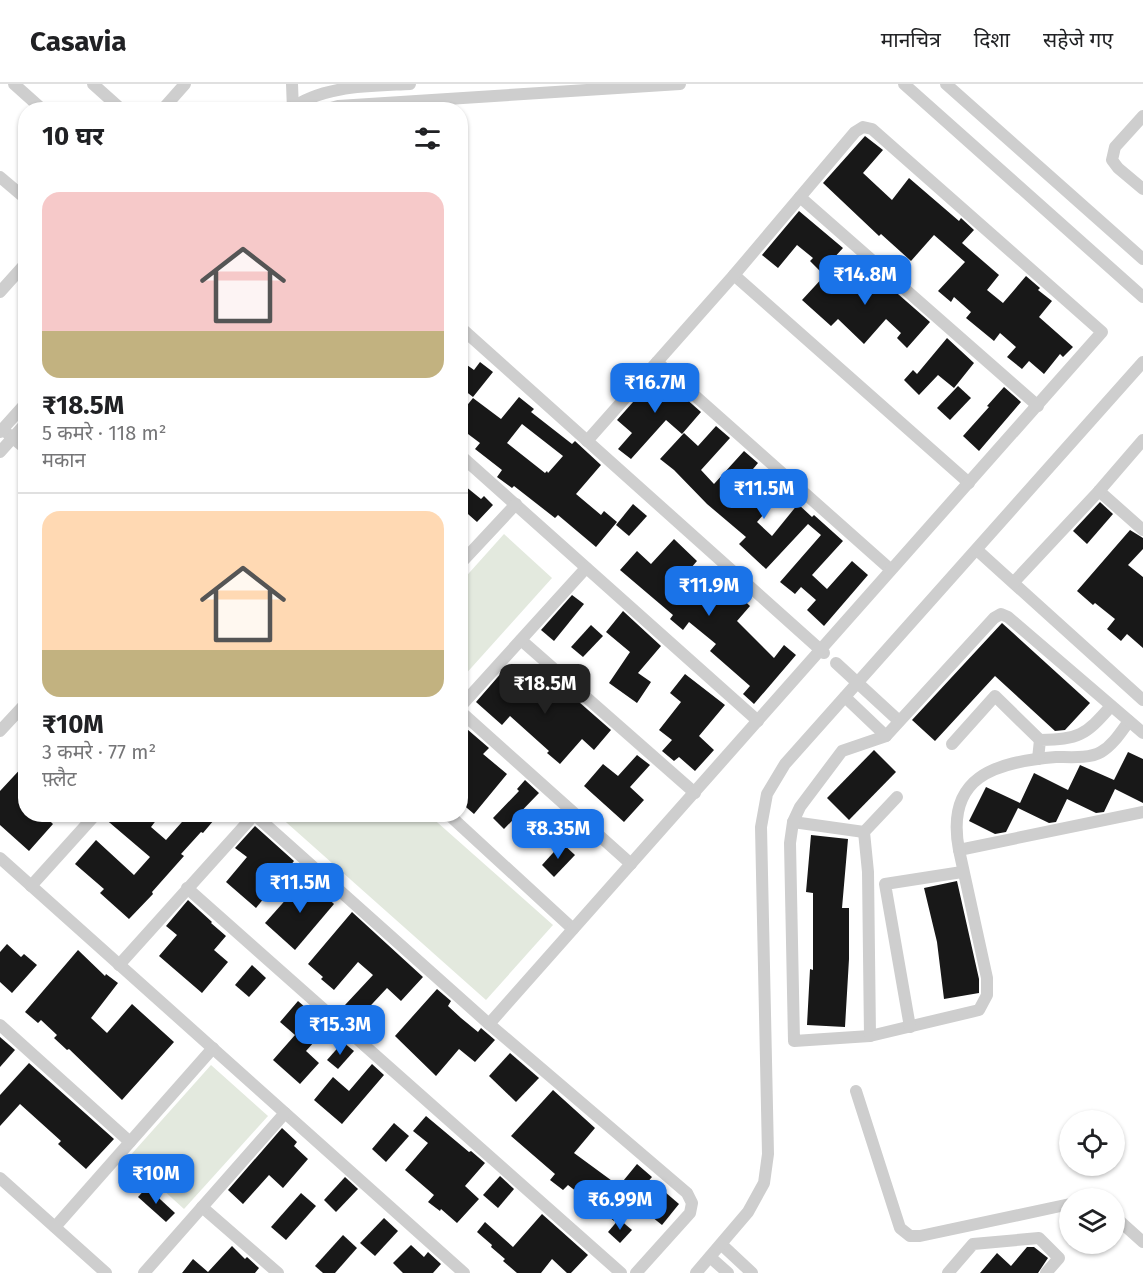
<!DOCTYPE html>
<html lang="hi">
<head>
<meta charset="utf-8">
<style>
  :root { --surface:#fff; --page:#f2f2f2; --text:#202124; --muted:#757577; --line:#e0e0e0; --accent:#1a73e8 }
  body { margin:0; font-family:"Fira Sans","Noto Sans Devanagari",sans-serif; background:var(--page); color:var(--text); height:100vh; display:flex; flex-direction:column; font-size:22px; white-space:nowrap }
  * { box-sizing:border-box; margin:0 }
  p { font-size:20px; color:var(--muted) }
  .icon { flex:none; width:33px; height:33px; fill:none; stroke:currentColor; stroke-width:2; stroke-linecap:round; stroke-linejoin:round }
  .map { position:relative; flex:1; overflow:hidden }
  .drawer { position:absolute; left:18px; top:18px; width:450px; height:720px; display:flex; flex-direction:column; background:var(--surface); border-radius:24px; box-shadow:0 2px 4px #0004 }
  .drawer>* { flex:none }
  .fabs { position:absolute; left:1059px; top:1026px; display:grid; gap:12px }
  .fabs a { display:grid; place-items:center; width:66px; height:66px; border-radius:50%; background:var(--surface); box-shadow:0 2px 4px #0004; font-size:30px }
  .price { position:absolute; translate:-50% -51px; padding:0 14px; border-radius:12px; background:var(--accent); color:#fff; font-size:20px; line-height:39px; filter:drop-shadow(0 2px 3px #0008) }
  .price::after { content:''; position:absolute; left:50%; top:36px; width:18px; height:14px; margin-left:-9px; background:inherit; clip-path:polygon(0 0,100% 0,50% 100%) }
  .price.current { background:#222; color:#fff }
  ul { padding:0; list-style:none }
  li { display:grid; align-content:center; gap:12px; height:318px; padding:0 24px }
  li+li { border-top:2px solid var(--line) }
  li span { display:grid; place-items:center; height:186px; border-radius:18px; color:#555 }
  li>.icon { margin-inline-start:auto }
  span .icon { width:108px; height:108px; fill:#fffc; stroke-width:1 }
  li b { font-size:26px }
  h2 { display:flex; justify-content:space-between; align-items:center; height:72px; padding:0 24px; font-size:26px }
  header { display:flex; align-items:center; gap:36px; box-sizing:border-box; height:84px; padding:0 30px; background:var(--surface); border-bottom:2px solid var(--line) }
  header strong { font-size:28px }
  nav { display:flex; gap:33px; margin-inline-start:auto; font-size:21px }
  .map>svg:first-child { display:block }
</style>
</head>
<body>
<header>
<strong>Casavia</strong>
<nav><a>मानचित्र</a><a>दिशा</a><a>सहेजे गए</a></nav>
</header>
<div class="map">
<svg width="1143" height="1189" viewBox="0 0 1143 1189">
  <rect width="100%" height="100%" fill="#fff"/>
  <!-- green -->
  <g fill="#e3e9de">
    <path d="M504,450L552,494L463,593L460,591L461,498Z"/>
    <path d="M278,731H429L553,841L486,916Z"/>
    <path d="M211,981L268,1032L184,1125L128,1074Z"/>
  </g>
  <!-- building -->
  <g fill="#181818" fill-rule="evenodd">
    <path d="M865,52L883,66L863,89L892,116L909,94L959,137L961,134L974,146L962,159L999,191L987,206L1003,219L1026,192L1040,204L1038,206L1052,217L1039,233L1073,263L1063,273L1060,270L1044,290L1029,277L1022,285L1007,273L1016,263L1000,249L994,257L966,234L971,228L954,213L951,218L938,207L965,178L934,151L911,177L881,150L879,152L823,99Z"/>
    <path d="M799,127L843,164L821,188L810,177L813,174L797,161L778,184L762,171Z"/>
    <path d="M861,178L888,205L890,203L930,238L907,264L897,254L901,249L886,235L864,260L838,235L831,242L802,216L826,190L839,201Z"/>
    <path d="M947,254L974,279L954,304L938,291L919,311L904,296L913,286L917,290Z"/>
    <path d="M460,276L474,286L480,278L493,288L473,313L460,303Z"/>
    <path d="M658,290L701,328L682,350L666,336L631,375L618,365L632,349L617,336Z"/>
    <path d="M958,302L971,314L950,336L937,324Z"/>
    <path d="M1004,303L1021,318L979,367L963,352L989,323L987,322Z"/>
    <path d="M519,313L534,325L531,328L572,360L575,357L601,381L576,410L601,431L604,427L617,438L596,463L558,431L555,434L514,402L512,404L497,393L502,386L475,365L480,359L460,344V330L473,314L501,335ZM522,340L563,372L548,389L547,387L545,389L507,359Z"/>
    <path d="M716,342L730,354L701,386L714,400L744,367L758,379L753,385L782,409L757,438L772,452L798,420L812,433L814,431L843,457L812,491L827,505L852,477L868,491L824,542L807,526L816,516L801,503L795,510L780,498L821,451L808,440L766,485L739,460L746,453L707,420L674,386L660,375L684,349L698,362Z"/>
    <path d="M465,402L481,415L484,412L493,421L477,438L460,423V408Z"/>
    <path d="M1100,418L1113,430L1087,460L1073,447Z"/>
    <path d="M633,420L647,432L629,452L616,441Z"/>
    <path d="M1130,446L1143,454V465L1128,481L1143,493V564L1127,550L1121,557L1107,545L1115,535L1095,519L1093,521L1077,507Z"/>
    <path d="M674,455L697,477L678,499L705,522L729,495L741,506L737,510L750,522L737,537L774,574L784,561L796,571L754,620L743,610L750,602L710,567L716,560L689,538L683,546L670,535L673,531L620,486L637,467L651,480Z"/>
    <path d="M572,511L584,520L554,557L541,546Z"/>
    <path d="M623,527L661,562L638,589L651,598L637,619L609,599L630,568L606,548Z"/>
    <path d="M1002,539L1090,619L1065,646L1055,647L995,592L935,657L912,636Z"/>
    <path d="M591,541L603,552L583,573L571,563Z"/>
    <path d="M503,587L529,610L547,590L611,646L594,666L582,655L560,680L547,669L549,667L510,632L502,641L476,618Z"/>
    <path d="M685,590L725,621L699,652L714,666L695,687L679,673L674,677L662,667L672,656L659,646L681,618L670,609Z"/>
    <path d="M460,639L489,664L483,670L507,690L474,730L460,718Z"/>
    <path d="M874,666L896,688L849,736L827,714Z"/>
    <path d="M1128,668L1143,675V719L1115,705L1104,728L1096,729L1067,715L1056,738L1049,739L1018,724L1006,748L995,750L969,737L986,703L1020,719L1034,689L1068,706L1080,681L1114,696Z"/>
    <path d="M637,671L650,681L630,703L644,716L624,738L584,702L603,680L618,692Z"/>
    <path d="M26,679V730H43L53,740L29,767L0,741V707Z"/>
    <path d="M525,696L539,709L504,745L493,734L519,707L517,705Z"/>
    <path d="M104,730H161L151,743L166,756L189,730H219L203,749L201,748L181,770L184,772L152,808L153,810L129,835L100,809L104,805L75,780L96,756L134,791L150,773L103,733Z"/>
    <path d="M255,742L294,777L256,824L226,798L247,773L235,764Z"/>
    <path d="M811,751L848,755L842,824H849V875L845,943L807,941L810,885L813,886V809L806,808Z"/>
    <path d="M562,759L575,771L554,793L542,781Z"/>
    <path d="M306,793L334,820L295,866L265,839Z"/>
    <path d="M957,797L979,895V909L944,915L937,858L924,804Z"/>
    <path d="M188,816L212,838L211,839L226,852L214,866L228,878L202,909L159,872L177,851L166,842Z"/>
    <path d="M352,828L423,893L401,917L387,904L359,934L345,921L373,891L358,878L334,906L321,895L323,893L308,880Z"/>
    <path d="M7,860L21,873L24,870L37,881L12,909L0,898V868Z"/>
    <path d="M78,866L105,892L106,890L118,899L91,934L107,949L132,920L174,958L122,1016L69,965L67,966L54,954L57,951L41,936L38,939L25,928Z"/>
    <path d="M252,881L266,894L249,913L235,901Z"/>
    <path d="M437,905L451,917L448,922L461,934L478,948L481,944L495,956L475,978L459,965L436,992L395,952Z"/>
    <path d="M298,917L313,930L308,936L322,949L306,967L319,979L300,1000L273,976L295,951L280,938Z"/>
    <path d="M0,953L15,966L0,983Z"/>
    <path d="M343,958L354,967L338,985L327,976Z"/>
    <path d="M510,969L539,994L516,1018L489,992Z"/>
    <path d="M29,979L114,1055L86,1085L58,1060L61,1057L20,1020L0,1042V1011Z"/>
    <path d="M372,980L384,991L342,1040L314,1016L333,993L349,1007Z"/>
    <path d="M553,1006L595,1044L574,1069L619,1102L637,1080L652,1093L614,1137L568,1101L563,1106L550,1096L555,1090L511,1052Z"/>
    <path d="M426,1032L469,1068L471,1067L485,1079L465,1102L479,1115L457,1139L441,1125L440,1127L428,1118L434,1111L405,1086L428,1059L413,1047Z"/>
    <path d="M394,1039L409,1052L386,1078L372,1065Z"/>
    <path d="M282,1044L297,1058L294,1062L308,1075L283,1104L269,1091L243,1120L228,1106Z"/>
    <path d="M500,1092L514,1105L498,1124L483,1111Z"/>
    <path d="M345,1093L358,1105L336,1128L324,1116Z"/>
    <path d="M147,1103L175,1129L166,1138L138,1113Z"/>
    <path d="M665,1108L679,1120L662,1141L647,1129Z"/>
    <path d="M301,1109L316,1122L286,1156L271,1143Z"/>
    <path d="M542,1130L588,1171L571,1189H567L552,1175L541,1189H517L503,1177L505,1175L491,1163L492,1161L477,1148L485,1138L513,1163Z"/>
    <path d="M384,1134L398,1147L375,1172L360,1159Z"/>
    <path d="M619,1135L632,1146L620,1159L608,1148Z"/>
    <path d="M343,1151L357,1164L335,1189H323L315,1182Z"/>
    <path d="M411,1161L424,1173L428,1168L441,1180L433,1189H403L393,1179Z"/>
    <path d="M232,1162L245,1175L247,1173L259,1184L255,1189H182L193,1175L208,1188Z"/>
    <path d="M1027,1163H1034L1048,1174L1038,1189H980L997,1169L1011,1182Z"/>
  </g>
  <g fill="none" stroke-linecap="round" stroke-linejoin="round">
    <!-- minor -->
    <g stroke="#cecece" stroke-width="12">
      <path d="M14,0L43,26"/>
      <path d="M93,0L122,26"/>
      <path d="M292,0L293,26"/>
      <path d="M904,0L1143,213"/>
      <path d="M946,0L1143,175"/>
      <path d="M162,26L185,0"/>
      <path d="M289,26C322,1 371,2 410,0"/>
      <path d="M324,26L338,22L680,0"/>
      <path d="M1143,32L1115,63L1112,76L1118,84L1143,105"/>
      <path d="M0,93L26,115"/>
      <path d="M800,113L1038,322"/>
      <path d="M734,191L969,399"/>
      <path d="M0,208L26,179"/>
      <path d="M460,243L824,569"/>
      <path d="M657,278L890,485"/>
      <path d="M0,348L26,319"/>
      <path d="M8,350L26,365"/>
      <path d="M0,368L26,339"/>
      <path d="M460,371L758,637"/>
      <path d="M1099,407L1143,446"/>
      <path d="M977,466L1143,616"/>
      <path d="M460,480L516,420"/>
      <path d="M1014,498L1099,407L1143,356"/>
      <path d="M521,556L695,709"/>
      <path d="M836,579L899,637"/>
      <path d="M845,613L886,652"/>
      <path d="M460,623L586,484"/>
      <path d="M460,627L631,780"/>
      <path d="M1129,637C1121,648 1113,661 1101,668C1089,675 1069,673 1056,673C994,678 945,693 959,766L1143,728"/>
      <path d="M0,647L26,619"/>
      <path d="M952,660L995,612L1040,656"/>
      <path d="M1038,675L1040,656C1079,655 1085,652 1111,622"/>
      <path d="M448,730L573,845"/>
      <path d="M255,731L489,940L687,1109L692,1119L690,1129L636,1189"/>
      <path d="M793,738L864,748"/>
      <path d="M959,766L987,894V911L979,926L870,952L794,957L790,759L793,738L800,723L842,667L886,652L994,534L1001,530L1008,533L1143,649"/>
      <path d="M0,774L464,1189"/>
      <path d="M31,802L96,730"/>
      <path d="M187,804L621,1189"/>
      <path d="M119,881L255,730"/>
      <path d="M489,940L1102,248L872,45L863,43L855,48L734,191L587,357"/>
      <path d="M0,941L130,1058"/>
      <path d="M910,943L885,800L962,788"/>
      <path d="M870,952L868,788L864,748L897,713"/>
      <path d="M856,1007L900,1144L910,1152H920L1070,1120"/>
      <path d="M0,1094L106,1189"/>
      <path d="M202,1123L278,1189"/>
      <path d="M1114,1132L1143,1158"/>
      <path d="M55,1143L213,964"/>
      <path d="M721,1160L752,1189"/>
      <path d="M710,1173L728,1189"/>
      <path d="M144,1189L285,1029"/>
      <path d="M696,1189L748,1128L764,1099L768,1070L761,743L767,710L785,680L1143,278"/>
      <path d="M948,1189L973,1160L1039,1154L1059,1174L1046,1189"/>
    </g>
  </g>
</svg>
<div class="fabs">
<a><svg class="icon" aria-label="locate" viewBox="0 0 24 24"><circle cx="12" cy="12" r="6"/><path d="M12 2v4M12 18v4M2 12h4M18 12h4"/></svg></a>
<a><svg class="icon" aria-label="layers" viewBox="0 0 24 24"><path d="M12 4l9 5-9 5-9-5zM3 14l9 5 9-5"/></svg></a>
</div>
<b class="price" style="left:865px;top:222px">₹14.8M</b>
<b class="price" style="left:655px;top:330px">₹16.7M</b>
<b class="price" style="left:764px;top:436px">₹11.5M</b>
<b class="price" style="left:709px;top:533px">₹11.9M</b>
<b class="price current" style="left:545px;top:631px">₹18.5M</b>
<b class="price" style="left:558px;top:776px">₹8.35M</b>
<b class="price" style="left:300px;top:830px">₹11.5M</b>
<b class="price" style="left:340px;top:972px">₹15.3M</b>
<b class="price" style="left:156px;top:1121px">₹10M</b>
<b class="price" style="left:620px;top:1147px">₹6.99M</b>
<section class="drawer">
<h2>10 घर<svg class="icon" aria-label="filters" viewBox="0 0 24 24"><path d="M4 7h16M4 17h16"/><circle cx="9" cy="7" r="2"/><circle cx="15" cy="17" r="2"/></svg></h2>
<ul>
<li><span style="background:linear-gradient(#f6c9c9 75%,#c2b280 0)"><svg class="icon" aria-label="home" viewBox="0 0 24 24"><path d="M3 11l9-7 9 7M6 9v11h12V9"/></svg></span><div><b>₹18.5M</b><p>5 कमरे · 118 m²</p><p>मकान</p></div></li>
<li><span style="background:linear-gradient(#ffd9b3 75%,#c2b280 0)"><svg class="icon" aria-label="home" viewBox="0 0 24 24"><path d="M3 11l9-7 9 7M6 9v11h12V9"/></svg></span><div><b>₹10M</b><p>3 कमरे · 77 m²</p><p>फ़्लैट</p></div></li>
</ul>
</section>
</div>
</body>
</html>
